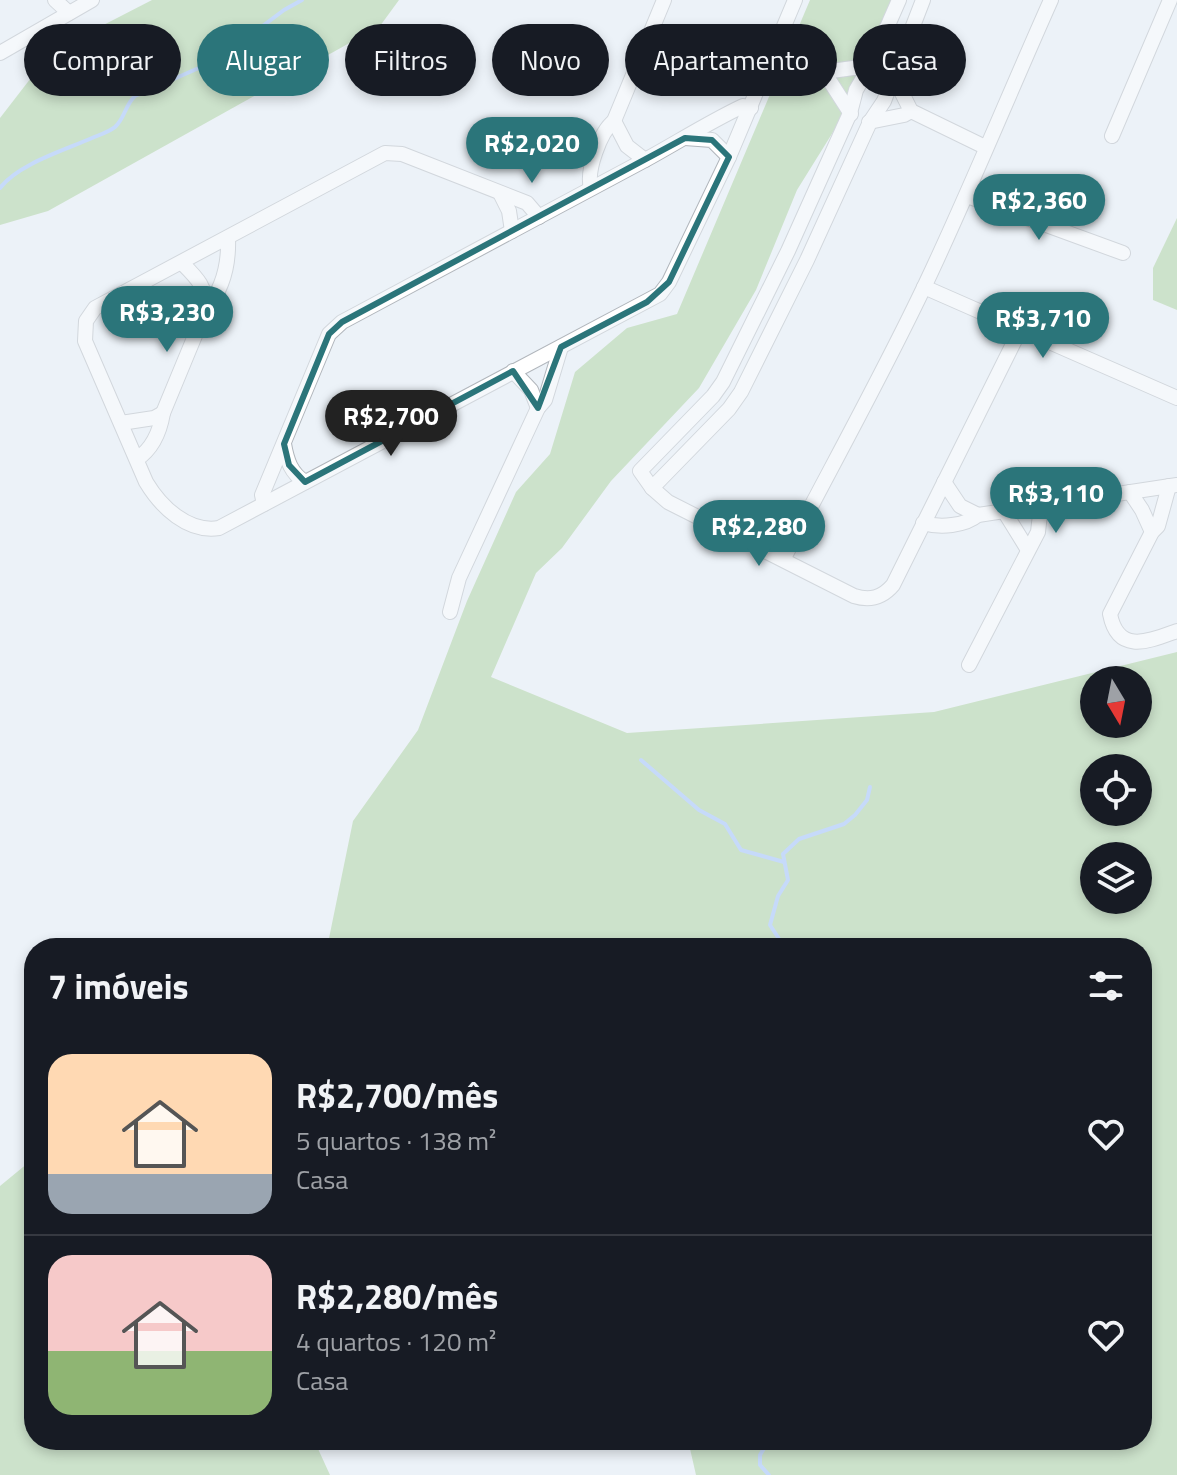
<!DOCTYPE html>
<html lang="pt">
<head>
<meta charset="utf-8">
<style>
  :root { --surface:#171b24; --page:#20242c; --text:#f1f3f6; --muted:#9ea1a6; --line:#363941; --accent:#2b757a }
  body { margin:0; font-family:"Titillium Web",sans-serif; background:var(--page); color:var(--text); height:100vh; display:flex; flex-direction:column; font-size:30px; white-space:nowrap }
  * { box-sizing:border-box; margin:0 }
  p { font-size:26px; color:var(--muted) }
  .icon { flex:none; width:44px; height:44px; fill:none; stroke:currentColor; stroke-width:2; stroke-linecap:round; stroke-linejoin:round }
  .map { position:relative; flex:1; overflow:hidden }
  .side { position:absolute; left:24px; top:938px; width:1128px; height:512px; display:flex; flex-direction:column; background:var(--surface); border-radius:32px; box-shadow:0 4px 12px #0003 }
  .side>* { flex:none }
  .hud { position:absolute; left:24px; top:24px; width:1130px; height:72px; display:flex; gap:16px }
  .needle { width:52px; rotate:170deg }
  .controls { position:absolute; left:1080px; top:666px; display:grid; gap:16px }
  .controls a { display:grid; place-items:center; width:72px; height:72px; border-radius:50%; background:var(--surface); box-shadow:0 4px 12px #0003; font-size:40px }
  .price { position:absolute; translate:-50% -68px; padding:0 18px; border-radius:28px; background:var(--accent); color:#fff; font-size:26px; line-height:52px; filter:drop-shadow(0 2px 4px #0008) }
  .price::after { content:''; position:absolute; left:50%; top:48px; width:24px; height:18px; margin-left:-12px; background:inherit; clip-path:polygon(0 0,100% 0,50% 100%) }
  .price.current { background:#222; color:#fff }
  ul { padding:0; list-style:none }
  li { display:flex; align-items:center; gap:24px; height:200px; padding:0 24px }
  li+li { border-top:2px solid var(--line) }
  li span { display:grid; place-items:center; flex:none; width:224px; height:160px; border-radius:24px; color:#555 }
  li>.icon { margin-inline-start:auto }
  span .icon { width:96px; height:96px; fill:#fffc; stroke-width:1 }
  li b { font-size:34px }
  h2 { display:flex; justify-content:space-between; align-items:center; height:96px; padding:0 24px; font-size:34px }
  .tag { padding:0 28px; border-radius:36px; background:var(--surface); box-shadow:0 4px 12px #0003; font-size:28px; line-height:72px }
  .tag.current { background:var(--accent); color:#fff }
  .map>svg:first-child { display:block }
</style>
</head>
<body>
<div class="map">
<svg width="1177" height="1475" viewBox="0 0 1177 1475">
  <rect width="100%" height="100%" fill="#ecf2f8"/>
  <!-- green -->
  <g fill="#a5ce95" fill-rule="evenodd">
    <path d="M152,0H399L380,26L48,211L0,225V118L51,52Z"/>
    <path d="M810,0H892L865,57L843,116L797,190L756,290L699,388L611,481L562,548L536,573L491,677L627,733L934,712L1177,652V1475H696L688,1440H1142V948H327L353,821L418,730L467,601L516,492L550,454L575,372L627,328L677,314ZM1094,680H1138V724H1094ZM1094,768H1138V812H1094ZM1094,856H1138V900H1094Z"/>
    <path d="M1177,218V310L1153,300V268Z"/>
    <path d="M34,1158V1440H314L330,1475H0V1186Z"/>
  </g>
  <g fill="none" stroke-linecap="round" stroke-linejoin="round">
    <!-- stream -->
    <g stroke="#97bdfc" stroke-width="4">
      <path d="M0,188C18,164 65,150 92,138C99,135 109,132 115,127C125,118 125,105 135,96L217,60L284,10L302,0"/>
      <path d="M641,760L699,810L725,824L741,850L784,862"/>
      <path d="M785,948L770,925L778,896L788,880L783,854L799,839L844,824L855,815L867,800L870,787"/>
      <path d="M769,1475L760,1465V1455L769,1440"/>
    </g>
    <defs>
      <g id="minor">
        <path d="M55,0L69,13"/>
        <path d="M899,0L870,66L856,90L850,113L788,251L723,382L713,396L640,471L652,488L668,502L854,596C870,601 882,598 893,585L1020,330"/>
        <path d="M775,50L824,72L875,65L884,67L892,73L911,111L985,147"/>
        <path d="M0,53L92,0"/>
        <path d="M824,72L851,114"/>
        <path d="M614,121L627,146L645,160"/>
        <path d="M869,122L904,115L911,111"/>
        <path d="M1112,136L1170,0"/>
        <path d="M685,138L712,140L729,157"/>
        <path d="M591,188C586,171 600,132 614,121L664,0"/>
        <path d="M501,195L509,211L512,231"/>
        <path d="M967,196L1123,253"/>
        <path d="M539,217L527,203L402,154L385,153L95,308L86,321L85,341L146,482C161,507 188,533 219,528L660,294L669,282L729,157L795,0"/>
        <path d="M182,263C197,278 206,286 206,309"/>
        <path d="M924,287L1177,398"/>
        <path d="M513,371L531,390L538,408"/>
        <path d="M121,423L154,418L163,413"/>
        <path d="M284,444C287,461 291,473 305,482"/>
        <path d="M137,459C152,449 160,431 163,413L206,309C223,289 229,264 228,238"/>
        <path d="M944,482L960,506L978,515"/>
        <path d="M1169,486L1158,526L1152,532L1110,614C1118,655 1149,641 1177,631"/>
        <path d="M652,488L729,409L741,392L807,260L870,122L884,101L923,0"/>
        <path d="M1130,492L1142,510L1152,532"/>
        <path d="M264,504L262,495L329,334L342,322L645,160C678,142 709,122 743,106L751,108"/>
        <path d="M1004,511L1028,550"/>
        <path d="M923,523C940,528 965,526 978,515L1177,485"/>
        <path d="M784,558C831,467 882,376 926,283C970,190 1009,94 1051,0"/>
        <path d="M450,612L459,578L538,408L545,400L561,347"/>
        <path d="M969,665L1038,532L1041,506"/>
      </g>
    </defs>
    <!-- minor casing -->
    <use href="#minor" stroke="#b1b6bc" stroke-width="16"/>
    <!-- minor -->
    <use href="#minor" stroke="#fff" stroke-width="14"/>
  </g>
  <!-- marked area -->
  <path d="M0 0H1177V1475H0ZM685,138L712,140L729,157L669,282L647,302L561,347L538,408L513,371L305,482L289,465L284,444L329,334L342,322Z" fill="#ecf2f8" fill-opacity=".55" fill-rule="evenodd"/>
  <path fill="none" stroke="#2b757a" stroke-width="6" stroke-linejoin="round" d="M685,138L712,140L729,157L669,282L647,302L561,347L538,408L513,371L305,482L289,465L284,444L329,334L342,322Z"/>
</svg>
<div class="controls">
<a><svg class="needle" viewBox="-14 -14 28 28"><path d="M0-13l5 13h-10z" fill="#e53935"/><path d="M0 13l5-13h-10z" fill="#9ea1a6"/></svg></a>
<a><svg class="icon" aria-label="locate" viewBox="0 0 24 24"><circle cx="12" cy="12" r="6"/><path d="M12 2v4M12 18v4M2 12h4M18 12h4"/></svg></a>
<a><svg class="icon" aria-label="layers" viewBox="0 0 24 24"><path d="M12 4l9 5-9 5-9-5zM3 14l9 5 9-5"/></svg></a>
</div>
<b class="price" style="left:532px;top:185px">R$2,020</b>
<b class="price" style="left:1039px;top:242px">R$2,360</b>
<b class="price" style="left:167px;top:354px">R$3,230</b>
<b class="price" style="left:1043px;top:360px">R$3,710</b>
<b class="price current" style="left:391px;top:458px">R$2,700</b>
<b class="price" style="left:1056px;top:535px">R$3,110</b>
<b class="price" style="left:759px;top:568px">R$2,280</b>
<div class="hud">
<a class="tag">Comprar</a>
<a class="tag current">Alugar</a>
<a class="tag">Filtros</a>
<a class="tag">Novo</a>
<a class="tag">Apartamento</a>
<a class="tag">Casa</a>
</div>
<section class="side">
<h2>7 imóveis<svg class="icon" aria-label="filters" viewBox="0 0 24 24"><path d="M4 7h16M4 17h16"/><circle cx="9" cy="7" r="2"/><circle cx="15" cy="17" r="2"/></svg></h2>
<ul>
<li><span style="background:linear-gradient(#ffd9b3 75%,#9aa5b1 0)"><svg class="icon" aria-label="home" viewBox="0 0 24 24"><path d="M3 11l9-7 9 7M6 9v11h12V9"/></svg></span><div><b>R$2,700/mês</b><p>5 quartos · 138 m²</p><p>Casa</p></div><svg class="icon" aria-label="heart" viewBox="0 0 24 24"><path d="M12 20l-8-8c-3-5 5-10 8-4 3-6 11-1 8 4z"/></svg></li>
<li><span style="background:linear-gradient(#f6c9c9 60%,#8fb573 0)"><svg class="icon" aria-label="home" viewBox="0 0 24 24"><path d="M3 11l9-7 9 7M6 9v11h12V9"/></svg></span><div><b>R$2,280/mês</b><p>4 quartos · 120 m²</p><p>Casa</p></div><svg class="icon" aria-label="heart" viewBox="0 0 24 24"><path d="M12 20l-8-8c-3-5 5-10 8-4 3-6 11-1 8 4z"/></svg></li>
</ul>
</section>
</div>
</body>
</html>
